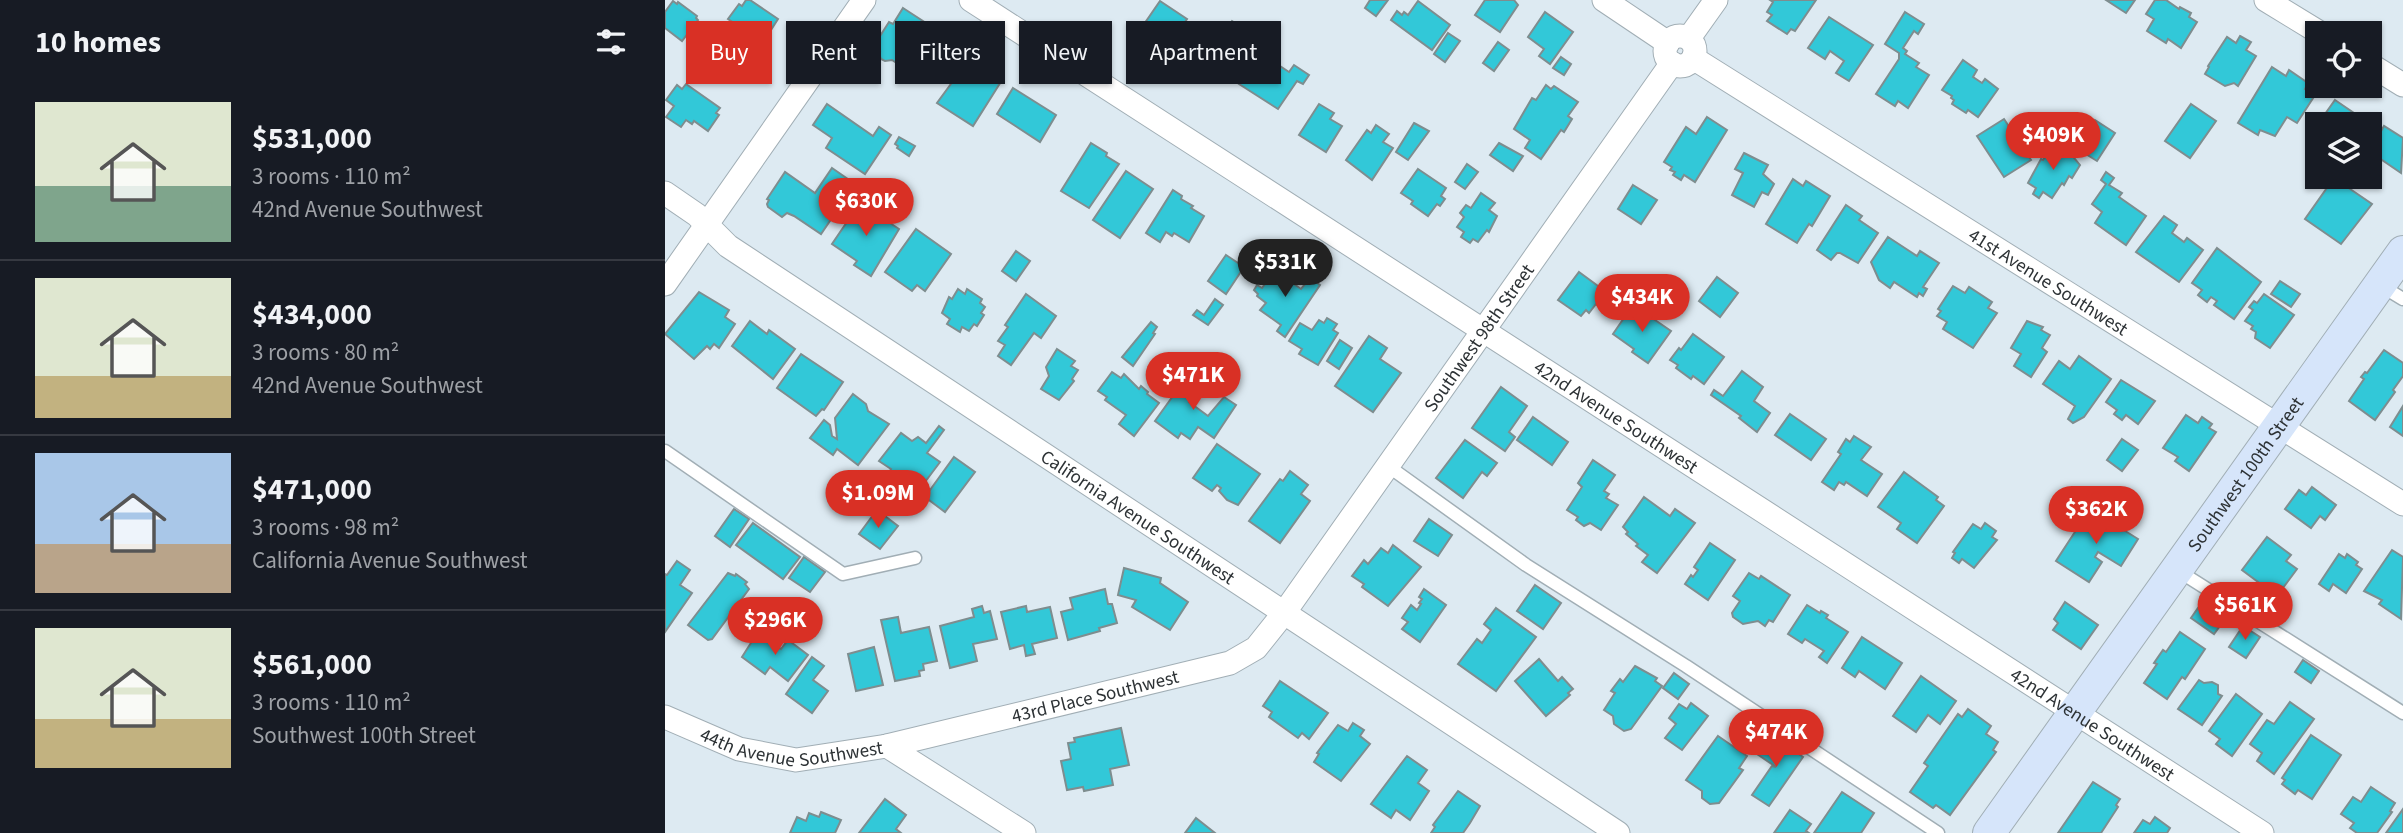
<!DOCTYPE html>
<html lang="en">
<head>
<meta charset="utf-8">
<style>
  :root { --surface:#171b24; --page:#20242c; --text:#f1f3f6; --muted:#9ea1a6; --line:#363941; --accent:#d93025 }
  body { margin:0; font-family:"Source Sans 3",sans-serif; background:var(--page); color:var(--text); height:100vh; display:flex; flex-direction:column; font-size:26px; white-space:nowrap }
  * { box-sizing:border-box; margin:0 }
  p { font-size:23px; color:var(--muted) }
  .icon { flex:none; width:38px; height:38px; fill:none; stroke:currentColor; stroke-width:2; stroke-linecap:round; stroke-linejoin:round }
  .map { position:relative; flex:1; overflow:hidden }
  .drawer { display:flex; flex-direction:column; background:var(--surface); width:665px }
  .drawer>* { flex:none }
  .banner { position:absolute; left:21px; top:21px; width:665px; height:63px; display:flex; gap:14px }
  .tools { position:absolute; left:1640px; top:21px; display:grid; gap:14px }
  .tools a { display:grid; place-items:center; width:77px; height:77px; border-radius:0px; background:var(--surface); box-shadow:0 2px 5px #0004; font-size:35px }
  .price { position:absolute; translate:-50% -60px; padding:0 16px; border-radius:24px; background:var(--accent); color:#fff; font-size:23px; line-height:46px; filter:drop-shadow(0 2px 4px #0008) }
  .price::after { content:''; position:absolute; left:50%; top:42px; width:21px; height:16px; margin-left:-10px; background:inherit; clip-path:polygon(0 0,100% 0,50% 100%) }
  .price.on { background:#222; color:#fff }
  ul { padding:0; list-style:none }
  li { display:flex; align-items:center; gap:21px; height:175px; padding:0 35px }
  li+li { border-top:2px solid var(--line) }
  li span { display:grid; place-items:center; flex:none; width:196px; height:140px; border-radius:0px; color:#555 }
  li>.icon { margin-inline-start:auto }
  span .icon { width:84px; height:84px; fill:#fffc; stroke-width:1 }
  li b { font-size:30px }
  h2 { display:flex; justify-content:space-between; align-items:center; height:84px; padding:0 35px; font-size:30px }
  .tag { padding:0 24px; border-radius:0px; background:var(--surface); box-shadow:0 2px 5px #0004; font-size:24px; line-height:63px }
  .tag.on { background:var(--accent); color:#fff }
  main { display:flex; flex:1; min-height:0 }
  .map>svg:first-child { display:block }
</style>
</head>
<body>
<main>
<section class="drawer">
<h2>10 homes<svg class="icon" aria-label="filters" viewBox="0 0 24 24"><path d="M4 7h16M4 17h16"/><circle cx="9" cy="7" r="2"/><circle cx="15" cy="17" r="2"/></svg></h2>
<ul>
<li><span style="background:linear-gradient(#dfe7d0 60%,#7fa58c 0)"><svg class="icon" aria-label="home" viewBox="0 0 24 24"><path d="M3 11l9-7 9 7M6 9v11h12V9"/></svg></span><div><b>$531,000</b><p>3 rooms · 110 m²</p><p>42nd Avenue Southwest</p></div></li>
<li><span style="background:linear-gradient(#dfe7d0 70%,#c2b280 0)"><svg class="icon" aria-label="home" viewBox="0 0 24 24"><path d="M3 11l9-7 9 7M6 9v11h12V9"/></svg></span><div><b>$434,000</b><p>3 rooms · 80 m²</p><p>42nd Avenue Southwest</p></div></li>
<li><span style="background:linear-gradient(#a9c7e8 65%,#b9a48a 0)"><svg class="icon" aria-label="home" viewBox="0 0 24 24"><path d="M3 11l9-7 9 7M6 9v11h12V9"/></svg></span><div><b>$471,000</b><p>3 rooms · 98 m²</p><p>California Avenue Southwest</p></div></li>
<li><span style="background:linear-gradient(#dfe7d0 65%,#c2b280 0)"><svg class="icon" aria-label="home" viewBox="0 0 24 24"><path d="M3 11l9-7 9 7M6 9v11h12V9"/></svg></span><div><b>$561,000</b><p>3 rooms · 110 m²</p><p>Southwest 100th Street</p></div></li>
</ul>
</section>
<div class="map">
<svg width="1738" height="833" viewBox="0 0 1738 833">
  <rect width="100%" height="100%" fill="#ddeaf2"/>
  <!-- building -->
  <g fill="#32c8d8" stroke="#7e8d8f" stroke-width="2">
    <path d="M81,0H85L113,19L93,50L89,48L72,73L50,57L72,25L63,19L74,4L77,6Z"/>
    <path d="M705,0H723L711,16L700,8Z"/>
    <path d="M820,0H849L853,5L835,32L810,15Z"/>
    <path d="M1105,0H1151L1130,31L1126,29L1122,34L1102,21L1107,15L1102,12L1108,2Z"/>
    <path d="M1441,0H1470L1461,13Z"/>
    <path d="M1490,0H1501L1514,9L1515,7L1526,13L1524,17L1532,22L1516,48L1503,39L1501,43L1482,31L1489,19L1481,14Z"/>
    <path d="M8,1L12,4L13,2L32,16L31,18L33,20L17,41L0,28V12Z"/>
    <path d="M495,1L522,19L500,52L483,41L486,38L475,30Z"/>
    <path d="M753,1L785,25L767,50L726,20L732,11L737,15L739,12L743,15Z"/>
    <path d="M238,8L261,23L259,26L264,30L259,36L255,33L233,64L227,60L220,61L216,59L214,54L215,52L208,47L224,22L228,24Z"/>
    <path d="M880,12L908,32L885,64L874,56L879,49L863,37Z"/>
    <path d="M1240,12L1259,24L1253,34L1249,31L1238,48L1242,51L1240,54L1254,63L1251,67L1264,75L1243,108L1233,101L1230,106L1211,94L1234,59V53L1220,44Z"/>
    <path d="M1164,17L1208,45L1184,81L1171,73L1179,61L1165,51L1160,59L1143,48Z"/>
    <path d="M567,21L578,28L547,74L530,62L542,45L539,43L542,38L544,40L555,24L562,28Z"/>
    <path d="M783,33L795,41L780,62L769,54Z"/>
    <path d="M1575,36L1586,42L1581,50L1591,56L1573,86L1569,83L1560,86L1540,74L1544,67L1543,66L1562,37L1571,43Z"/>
    <path d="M833,42L844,50L829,71L818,63Z"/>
    <path d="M595,53L624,72L629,65L644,75L638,84L632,81L613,109L574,84Z"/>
    <path d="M297,54L337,80L308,126L272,103L291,77L285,73Z"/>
    <path d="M896,57L906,64L899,75L888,68Z"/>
    <path d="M1298,60L1312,70L1308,77L1317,83L1320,79L1333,89L1313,117L1303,110L1301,113L1287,104L1289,100L1286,98L1287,96L1277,90Z"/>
    <path d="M1607,67L1621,76L1624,70L1643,83L1640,89L1650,95L1632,123L1622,117L1610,136L1595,130L1593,135L1573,123Z"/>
    <path d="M21,84L55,108L51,113L54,115L43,131L29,121L27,124L21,120L16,127L1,117L9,106L1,100L12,85L17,89Z"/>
    <path d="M881,85L886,89L889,86L913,102L903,116L907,119L899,132L896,130L876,159L860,148L865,140L849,129L867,98L871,100Z"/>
    <path d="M348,88L391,115L375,142L332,114Z"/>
    <path d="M1670,100L1702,122L1700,124H1653Z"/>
    <path d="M162,104L208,136L214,127L226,135L200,174L161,148L167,138L148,125Z"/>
    <path d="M654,104L669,113L665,119L677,126L661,152L634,135Z"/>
    <path d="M1526,104L1551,121L1525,158L1500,141Z"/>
    <path d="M1042,117L1062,130L1030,182L1019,175L1016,180L1008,175L1010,172L1005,170L1007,167L999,162L1021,127L1031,134Z"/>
    <path d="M1339,119L1351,137L1355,136L1367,155L1364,157L1366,160L1339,177L1312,136Z"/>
    <path d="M1430,120L1450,133L1432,161L1411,148Z"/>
    <path d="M749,123L764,131L743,160L731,152Z"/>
    <path d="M711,125L724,134L718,142L728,148L707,180L681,160L702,130L706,133Z"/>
    <path d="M1708,126L1716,131L1719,126L1738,138L1736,173L1704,151L1707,143L1704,141V132Z"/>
    <path d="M234,137L250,146L244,156L232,148L233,146L230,144Z"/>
    <path d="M426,143L442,153L441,156L454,164L424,208L396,191Z"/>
    <path d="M834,143L858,156L848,171L825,155Z"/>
    <path d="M1388,144L1405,153L1415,165L1407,178L1404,176L1399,185L1397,183L1387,198L1378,192L1374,198L1368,194L1371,188L1363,183L1376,159L1378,160Z"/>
    <path d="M1079,153L1103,165L1098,174L1109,184L1103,195L1097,192L1089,207L1067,195L1078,173L1070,169Z"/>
    <path d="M802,164L813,172L800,189L790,182Z"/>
    <path d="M167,168L190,184L156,234L129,216L122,213L117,217L103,207L102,204L104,200L102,199L120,172L150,193Z"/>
    <path d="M753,169L781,188L776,196L780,199L775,206L772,204L763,216L746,204L748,201L736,193Z"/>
    <path d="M461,171L488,189L455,238L428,220Z"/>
    <path d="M1441,172L1449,178L1444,185L1457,193L1454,197L1481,216L1461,245L1430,223L1437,212L1427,204L1441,184L1436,180Z"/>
    <path d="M1669,178L1707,204L1676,244L1640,219Z"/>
    <path d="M1128,179L1138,186L1141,181L1165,196L1147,226L1144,224L1132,243L1101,224Z"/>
    <path d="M968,185L992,200L976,224L953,209Z"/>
    <path d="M508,190L517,196L516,199L528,206L526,208L539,216L524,242L509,233L507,236L501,232L495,242L481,233Z"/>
    <path d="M816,193L830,203L824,210L832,216L824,232L822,230L813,242L808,239L805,243L796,237L799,232L792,227L799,217L795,213L801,205L806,208Z"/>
    <path d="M195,203L234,229L206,276L189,265L192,261L167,244Z"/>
    <path d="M1181,205L1197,216L1194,220L1213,233L1193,263L1175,253H1172L1166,260L1152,250Z"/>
    <path d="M1499,216L1512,225L1507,233L1519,242L1522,238L1538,250L1514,282L1471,252Z"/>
    <path d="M251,229L286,254L260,291L252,285L247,291L220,272Z"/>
    <path d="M1223,237L1252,256L1255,251L1274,263L1258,287L1262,289L1258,296L1254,293L1252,297L1229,282L1225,288L1214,280L1206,262Z"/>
    <path d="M1552,248L1596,282L1569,319L1549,305L1552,301L1546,297L1542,302L1533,295L1537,290L1527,283Z"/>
    <path d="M351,251L365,261L351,281L337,271Z"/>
    <path d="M561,255L579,267L561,294L543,281Z"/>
    <path d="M613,266L625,274L622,279L636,289L645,278L655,285L620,337L612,331L616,325L595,310L601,303L592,296L593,294L589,290L592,285L597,288Z"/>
    <path d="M914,272L937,289L933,294L942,300L936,308L931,304L924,313L921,310L916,316L893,300Z"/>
    <path d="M1052,277L1073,293L1055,317L1034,301Z"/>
    <path d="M1615,281L1635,294L1626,307L1606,294Z"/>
    <path d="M1288,286L1300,293L1304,287L1327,302L1323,308L1332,313L1308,348L1278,329L1282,322L1272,316L1276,311L1273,309Z"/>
    <path d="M293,289L300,294L302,289L317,299L315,303L320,307L316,313L319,315L312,326L309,324L304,331L297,327L295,332L282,324L285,319L277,313L284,297L287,299Z"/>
    <path d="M34,292L64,310L60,317L70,324L54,348L49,344L45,349L42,346L29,359L0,334Z"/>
    <path d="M361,294L391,316L376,338L369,333L346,365L333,356L340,345L333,341L343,327L340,325Z"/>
    <path d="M1599,294L1629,315L1605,348L1590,338L1591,332L1586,329L1588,326L1580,321L1588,310L1584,307L1589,301L1592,303Z"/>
    <path d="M550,299L558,305L543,325L528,315L532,310L539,315Z"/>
    <path d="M968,305L1006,331L983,363L967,352L969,349L948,334Z"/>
    <path d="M662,318L672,324L668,330L673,333L653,365L634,354L637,349L624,341L635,323L647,330L654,320L659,323Z"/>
    <path d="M85,321L102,334L104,330L130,349L108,379L67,346Z"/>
    <path d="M1362,321L1378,327L1376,330L1385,335L1377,348L1382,352L1366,377L1349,366L1356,354L1346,348Z"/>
    <path d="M486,322L492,327L488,333L490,334L468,366L457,357Z"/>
    <path d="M1028,334L1059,357L1039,384L1028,376L1026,379L1011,368L1013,365L1005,360L1014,348L1016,350Z"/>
    <path d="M704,336L722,348L715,359L736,373L708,412L670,386Z"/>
    <path d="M675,340L687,348L674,369L662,361Z"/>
    <path d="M392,349L410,361L406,366L413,370L407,379L409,381L394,400L376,389L384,376L381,367Z"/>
    <path d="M1719,350L1738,363V376L1728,390L1730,392L1710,420L1684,401L1699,379L1696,377L1700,372L1702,373Z"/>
    <path d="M136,354L178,382L159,410L157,409L151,416L112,388Z"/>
    <path d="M1414,356L1446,379L1419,417L1408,423L1403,419L1410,406L1378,384L1394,361L1405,369Z"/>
    <path d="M526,371L539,380L524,402L543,416L559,397L571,405L549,438L533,427L525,439L516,433L513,438L490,421Z"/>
    <path d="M1077,371L1098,387L1089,401L1105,413L1092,432L1074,418L1076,416L1046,395L1049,390L1058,396Z"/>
    <path d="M447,372L456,378L459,374L474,389L476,386L483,392L482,394L494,403L469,436L454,424L461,415L440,400L442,397L433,391Z"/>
    <path d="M1456,380L1490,401L1473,424L1461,415L1457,420L1449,414L1452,410L1441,402Z"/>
    <path d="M836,387L862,406L844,432L850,437L840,451L807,428Z"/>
    <path d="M188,394L201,404L203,411L224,424L193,465L172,449L168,455L145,438L159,420L165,425L167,436L172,439L170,418Z"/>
    <path d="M1738,406V436L1725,427Z"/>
    <path d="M1125,414L1161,439L1146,460L1110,435Z"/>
    <path d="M1521,415L1533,423L1537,417L1547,424L1544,428L1551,432L1524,471L1510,461L1513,457L1498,448Z"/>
    <path d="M868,417L903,442L887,465L852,440Z"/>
    <path d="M274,426L279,430L262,453L275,462L254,490L241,481L232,493L218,483L226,469L214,461L236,433L247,441L253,437L261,443Z"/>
    <path d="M1189,436L1206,447L1196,460L1217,474L1202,496L1181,482L1179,485L1174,482L1169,490L1157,482L1176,454L1173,452L1181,439L1185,442Z"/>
    <path d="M1457,439L1473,450L1457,471L1442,460Z"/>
    <path d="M800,440L832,463L822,476L817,472L798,498L771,478Z"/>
    <path d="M552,444L595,474L573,505L562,500L554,491L556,488L552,485L547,491L528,478Z"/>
    <path d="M289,457L310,472L280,512L260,497Z"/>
    <path d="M928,460L950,475L939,491L944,494L941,498L953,505L936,530L925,523L919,526L911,520L913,517L902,510L917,487L913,483Z"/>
    <path d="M625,471L643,485L636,494L645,501L615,543L584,521L615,479L618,481Z"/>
    <path d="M1239,472L1273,497L1271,500L1279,506L1252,543L1232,529L1236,523L1213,507Z"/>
    <path d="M1647,487L1671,505L1660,520L1655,516L1646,528L1620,509L1634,490L1641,495Z"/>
    <path d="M979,497L1005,516L1010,509L1030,523L992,573L977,562L983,555L971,546L973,544L961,534L963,532L958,527Z"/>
    <path d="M69,509L84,519L65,547L50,536Z"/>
    <path d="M1425,509L1473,539L1456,566L1433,552L1430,557L1437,562L1424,582L1391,561Z"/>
    <path d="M212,510L233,526L215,549L194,534Z"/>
    <path d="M764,519L787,535L773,556L749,541Z"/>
    <path d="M88,523L135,557L118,579L71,545Z"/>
    <path d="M1320,523L1331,531L1327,537L1332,540L1309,568L1297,559L1294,563L1287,558L1290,553L1288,552L1308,524L1316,529Z"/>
    <path d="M1602,537L1626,555L1621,561L1632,569L1612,596L1577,570Z"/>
    <path d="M1045,543L1070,560L1043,600L1020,584L1026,575L1028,577L1033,570L1029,567Z"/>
    <path d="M728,545L756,567L723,606L697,587L699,584L687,576L699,560L703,564L716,548L723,553Z"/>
    <path d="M1727,550L1738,557L1736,619L1714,604L1717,600L1699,591Z"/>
    <path d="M1674,554L1680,558L1682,554L1693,562L1691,565L1697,569L1681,593L1668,584L1664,591L1654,584Z"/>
    <path d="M139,557L160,572L145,592L124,578Z"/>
    <path d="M12,561L25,570L15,585L27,593L0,632V574L2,575Z"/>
    <path d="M459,568L496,578L495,583L523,602L505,630L467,607L471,600L453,595Z"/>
    <path d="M63,573L70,576L71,574L82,582L80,584L84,589L47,639L43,640L23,625Z"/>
    <path d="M1084,573L1094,579L1096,576L1125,595L1108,622L1104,620L1100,626L1093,621L1078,624L1068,617L1067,613L1075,601L1068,596Z"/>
    <path d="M870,585L896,603L878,629L852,611Z"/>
    <path d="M440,589L443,604H447L452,623L434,628L435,631L403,640L396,612L408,609L405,598Z"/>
    <path d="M759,589L781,605L755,642L737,629L743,622L737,618L746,605L752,610L756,604L754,603L757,599L754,597Z"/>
    <path d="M1540,598L1563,615L1549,634L1526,618Z"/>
    <path d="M1400,602L1433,625L1416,649L1388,630L1393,623L1389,619Z"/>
    <path d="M1142,605L1155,613L1156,611L1163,615L1161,618L1183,632L1162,663L1154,657L1159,651L1140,639L1137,643L1123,634Z"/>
    <path d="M317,606L319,613L325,611L332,639L308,644L312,661L285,668L275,626L309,617L307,609Z"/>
    <path d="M361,606L362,612L385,607L392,638L367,644L370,654L361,656L359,645L345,649L336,612Z"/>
    <path d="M831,608L871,637L831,691L793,664L812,639L817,643L826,630L819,624Z"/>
    <path d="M233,617L236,633L264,627L272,661L258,664L259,670L254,671L255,676L230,681L216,620Z"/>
    <path d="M1578,626L1595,637L1581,658L1564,647Z"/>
    <path d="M93,632L116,649L123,640L143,655L123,681L105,667L100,674L77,657Z"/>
    <path d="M1515,632L1540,649L1520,679L1517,677L1502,699L1479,683L1492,664L1489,663L1498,650L1501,652Z"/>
    <path d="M1197,637L1237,663L1220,689L1194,671L1190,677L1177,668Z"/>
    <path d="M209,647L218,685L191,691L183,654Z"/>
    <path d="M147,657L159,666L148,680L163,691L147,713L121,694Z"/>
    <path d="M874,659L893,681L897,677L908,689L903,693L905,695L881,716L850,681Z"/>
    <path d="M1638,660L1654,671L1646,683L1630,672Z"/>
    <path d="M970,666L992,678L990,681L997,686L966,729L959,731L949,724L948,716L939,710L950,693L946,691L955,679L958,682Z"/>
    <path d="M1009,673L1024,684L1013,699L998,688Z"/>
    <path d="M1256,676L1291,701L1275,724L1263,715L1251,732L1228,716Z"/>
    <path d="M1534,680L1539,683L1547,682L1553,685V694L1557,696L1537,725L1513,709Z"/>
    <path d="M615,681L663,713L644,739L637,733L633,738L604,717L607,712L598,706Z"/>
    <path d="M1571,694L1597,714L1567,756L1551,744L1555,739L1544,731Z"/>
    <path d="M1625,702L1649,719L1609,774L1592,761L1597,753L1585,744L1602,720L1609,724Z"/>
    <path d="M1026,703L1043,716L1017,750L1000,738L1011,724L1004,718L1014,704L1022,709Z"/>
    <path d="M1303,709L1326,726L1321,734L1333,742L1328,750L1331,752L1285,815L1271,805L1268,808L1245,792L1263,766L1259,763L1293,714L1297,717Z"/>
    <path d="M688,723L699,730L695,736L705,744L676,781L649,762L654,754L652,753L673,725L683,731Z"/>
    <path d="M456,728L464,765L445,769L448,785L419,791L418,787L402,790L396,761L406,759L403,743L410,742L409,738Z"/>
    <path d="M1106,734L1138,757L1104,806L1087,795L1107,766L1111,767L1092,754Z"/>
    <path d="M1646,735L1676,755L1647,799L1633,790L1630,794L1617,784L1620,780L1617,778Z"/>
    <path d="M1053,736L1082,756L1074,768L1078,770L1054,803L1045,804L1037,798V791L1021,780Z"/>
    <path d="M742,756L762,770L753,783L764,791L745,820L731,810L726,818L706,804Z"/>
    <path d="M1428,782L1455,799L1451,805L1453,807L1436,833H1393Z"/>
    <path d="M1706,787L1730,803L1725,811L1727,812L1712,833H1692L1685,828L1689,823L1676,814L1688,797L1696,802Z"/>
    <path d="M793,791L815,806L805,823L798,833H766L770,827L768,825Z"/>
    <path d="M1177,792L1209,813L1196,833H1149Z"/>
    <path d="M220,799L241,815L231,829L236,833H194Z"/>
    <path d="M1738,809V833H1721Z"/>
    <path d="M1125,810L1146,824L1141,831L1144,833H1109Z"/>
    <path d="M156,812L176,820L170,833H125L132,817L141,821L144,813L154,817Z"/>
    <path d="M1490,817L1505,828L1502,833H1469L1478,820L1485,824Z"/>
    <path d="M531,818L550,833H520Z"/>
  </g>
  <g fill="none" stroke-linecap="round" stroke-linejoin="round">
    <defs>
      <g id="lane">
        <path d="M1715,285L1738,299"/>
        <path d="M0,451L178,574L250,558"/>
        <path d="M723,466L861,565L1021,666L1273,833"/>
        <path d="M1512,570L1738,713"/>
      </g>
      <g id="street">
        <path id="s1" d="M306,0L1597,833"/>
        <path d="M939,0L1003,43"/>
        <path d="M1601,0L1655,33"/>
        <circle cx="1015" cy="51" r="15"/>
        <path d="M1024,38L1051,0"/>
        <path id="s2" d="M1028,58L1738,504"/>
        <path d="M1704,64L1738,85"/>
        <path id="s3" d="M0,193L32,215L63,246L953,833"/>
        <path d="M0,284L199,0"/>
        <path id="s4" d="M0,717L74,749L131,760L222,746L359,833"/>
        <path id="s5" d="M222,746L565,663L591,648L619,613L1007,63"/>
      </g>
      <g id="secondary">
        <path id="s6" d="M1324,833L1738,252"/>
      </g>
    </defs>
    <!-- lane casing -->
    <use href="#lane" stroke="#a1aeb5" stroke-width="15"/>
    <!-- street casing -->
    <use href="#street" stroke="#a1aeb5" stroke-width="25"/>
    <!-- secondary casing -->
    <use href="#secondary" stroke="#a1aeb5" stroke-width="34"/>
    <!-- lane -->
    <use href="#lane" stroke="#fff" stroke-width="12"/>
    <!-- street -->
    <use href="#street" stroke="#fff" stroke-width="23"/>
    <!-- secondary -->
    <use href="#secondary" stroke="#d6e5fa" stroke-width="32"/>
  </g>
  <g text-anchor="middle" stroke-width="6" stroke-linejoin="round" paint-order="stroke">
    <!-- street labels -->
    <g font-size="19" fill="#2d3235" stroke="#ddeaf2">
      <text dy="7" stroke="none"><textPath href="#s2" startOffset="420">41st Avenue Southwest</textPath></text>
      <text dy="7" stroke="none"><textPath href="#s5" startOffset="765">Southwest 98th Street</textPath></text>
      <text dy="7" stroke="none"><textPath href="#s1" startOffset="768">42nd Avenue Southwest</textPath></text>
      <text dy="7" stroke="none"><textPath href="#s6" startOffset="441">Southwest 100th Street</textPath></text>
      <text dy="7" stroke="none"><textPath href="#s3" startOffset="574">California Avenue Southwest</textPath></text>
      <text dy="7" stroke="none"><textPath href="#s5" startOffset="214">43rd Place Southwest</textPath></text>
      <text dy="7" stroke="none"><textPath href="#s1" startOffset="1335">42nd Avenue Southwest</textPath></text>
      <text dy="7" stroke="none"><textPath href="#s4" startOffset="133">44th Avenue Southwest</textPath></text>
    </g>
  </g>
</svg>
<div class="tools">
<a><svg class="icon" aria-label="locate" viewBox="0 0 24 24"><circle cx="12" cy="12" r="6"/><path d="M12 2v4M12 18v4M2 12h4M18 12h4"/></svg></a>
<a><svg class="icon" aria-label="layers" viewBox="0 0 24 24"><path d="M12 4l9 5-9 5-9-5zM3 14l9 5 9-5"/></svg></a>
</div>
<b class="price" style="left:1388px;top:172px">$409K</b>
<b class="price" style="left:201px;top:238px">$630K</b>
<b class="price on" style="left:620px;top:299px">$531K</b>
<b class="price" style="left:977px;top:334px">$434K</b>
<b class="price" style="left:528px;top:412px">$471K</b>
<b class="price" style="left:213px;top:530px">$1.09M</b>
<b class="price" style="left:1431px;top:546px">$362K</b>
<b class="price" style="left:1580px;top:642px">$561K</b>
<b class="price" style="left:110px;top:657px">$296K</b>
<b class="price" style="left:1111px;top:769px">$474K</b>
<div class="banner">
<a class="tag on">Buy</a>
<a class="tag">Rent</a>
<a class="tag">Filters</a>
<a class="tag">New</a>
<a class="tag">Apartment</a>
</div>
</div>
</main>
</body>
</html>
